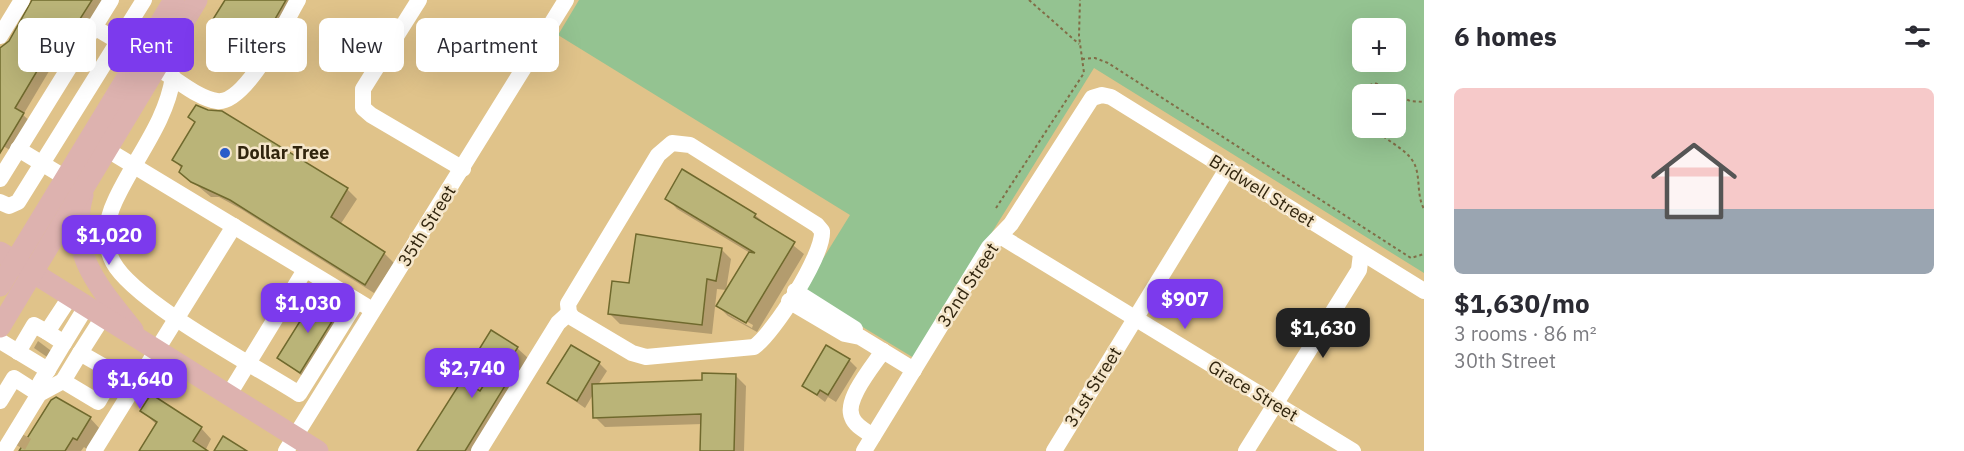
<!DOCTYPE html>
<html lang="en">
<head>
<meta charset="utf-8">
<style>
  :root { --surface:#fff; --page:#f2f2f3; --text:#2b2b33; --muted:#7c7c81; --accent:#7c3aed }
  body { margin:0; font-family:"IBM Plex Sans",sans-serif; background:var(--page); color:var(--text); height:100vh; display:flex; flex-direction:column; font-size:22px; white-space:nowrap }
  * { box-sizing:border-box; margin:0 }
  p { font-size:20px; color:var(--muted) }
  .icon { flex:none; width:33px; height:33px; fill:none; stroke:currentColor; stroke-width:2; stroke-linecap:round; stroke-linejoin:round }
  .map { position:relative; flex:1; overflow:hidden }
  .sheet { display:flex; flex-direction:column; background:var(--surface); width:540px }
  .sheet>* { flex:none }
  .top-card { position:absolute; left:18px; top:18px; width:570px; height:54px; display:flex; gap:12px }
  .tools { position:absolute; left:1352px; top:18px; display:grid; gap:12px }
  .tools a { display:grid; place-items:center; width:54px; height:54px; border-radius:9px; background:var(--surface); box-shadow:0 6px 24px #0002; font-size:30px }
  .price { position:absolute; translate:-50% -51px; padding:0 14px; border-radius:12px; background:var(--accent); color:#fff; font-size:20px; line-height:39px; filter:drop-shadow(0 2px 3px #0008) }
  .price::after { content:''; position:absolute; left:50%; top:36px; width:18px; height:14px; margin-left:-9px; background:inherit; clip-path:polygon(0 0,100% 0,50% 100%) }
  .price.selected { background:#222; color:#fff }
  ul { padding:0; list-style:none }
  li { display:grid; align-content:center; gap:12px; height:318px; padding:0 30px }
  li span { display:grid; place-items:center; height:186px; border-radius:9px; color:#555 }
  li>.icon { margin-inline-start:auto }
  span .icon { width:108px; height:108px; fill:#fffc; stroke-width:1 }
  li b { font-size:26px }
  h2 { display:flex; justify-content:space-between; align-items:center; height:72px; padding:0 30px; font-size:26px }
  .chip { padding:0 21px; border-radius:9px; background:var(--surface); box-shadow:0 6px 24px #0002; font-size:21px; line-height:54px }
  .chip.selected { background:var(--accent); color:#fff }
  main { display:flex; flex:1; min-height:0 }
  .map>svg:first-child { display:block }
</style>
</head>
<body>
<main>
<div class="map">
<svg width="1424" height="451" viewBox="0 0 1424 451">
  <rect width="100%" height="100%" fill="#e0c38a"/>
  <!-- grass -->
  <path fill="#94c391" fill-rule="evenodd" d="M579,0H1424V273L1094,68L914,358L803,291L850,215L558,35ZM1362,28H1395V62H1362ZM1362,94H1395V128H1362Z"/>
  <!-- shadow -->
  <g fill="#0003" fill-rule="evenodd">
    <path d="M33,0H104L76,45L61,51L23,115L31,122L13,152L0,144V54L32,6Z"/>
    <path d="M226,0H305L267,61L222,34L212,23Z"/>
    <path d="M208,111L221,112L347,189L357,199L340,225L384,253L394,263L374,293L241,209L219,197H211L181,172L182,169L174,160Z"/>
    <path d="M683,172L755,215L804,254L757,332L728,316L718,306L750,253L677,209L667,198ZM728,311L753,325L752,328L728,314Z"/>
    <path d="M721,249L731,259L726,290L717,289L712,334L620,324L610,314Z"/>
    <path d="M338,311L348,321L310,382L279,358Z"/>
    <path d="M38,341L54,353L50,359L34,348Z"/>
    <path d="M517,348L528,358L481,451H419L480,394L489,379L471,364Z"/>
    <path d="M849,360L857,368L836,402L828,397L825,402L804,386Z"/>
    <path d="M599,363L607,371L598,385L704,381L735,375L746,386L744,451H702L703,424L605,427L595,417L594,393L585,408L549,383Z"/>
    <path d="M142,411L201,428L211,439L205,451H141L157,425Z"/>
    <path d="M90,418L100,429L88,450L84,447L81,451H21Z"/>
  </g>
  <!-- building -->
  <g fill="#bab478" stroke="#6f692d" stroke-width="1.5">
    <path d="M32,0H92L68,38L53,44L15,108L24,113L0,153V48L9,41Z"/>
    <path d="M225,0H286L256,52L210,24Z"/>
    <path d="M196,105L208,110L222,111L348,188L331,217L385,252L365,285L230,200L191,182L179,172L182,166L172,160L195,122L188,117Z"/>
    <path d="M682,169L756,214L754,217L795,242L746,323L716,306L749,252L755,253L665,199Z"/>
    <path d="M636,234L722,248L716,281L707,279L702,325L608,314L612,281L629,283Z"/>
    <path d="M317,294L339,310L300,373L277,358Z"/>
    <path d="M491,330L518,347L503,371L511,376L465,451H417L462,380L480,391L489,377L470,364Z"/>
    <path d="M571,345L600,362L577,401L547,383Z"/>
    <path d="M826,345L850,359L828,395L820,390L817,395L802,386Z"/>
    <path d="M702,373L736,374L734,451H700L701,414L593,418L592,384L702,380Z"/>
    <path d="M151,394L202,427L193,441L208,451H139L157,422L140,411Z"/>
    <path d="M56,397L91,417L77,440L73,438L65,451H19L51,400Z"/>
    <path d="M223,436L247,451H214Z"/>
  </g>
  <g fill="none" stroke-linecap="round" stroke-linejoin="round">
    <!-- minor-tunnel -->
    <path stroke="#bda371" stroke-width="16" stroke-dasharray="16 8" stroke-linecap="butt" d="M18,446L24,435"/>
    <!-- path -->
    <g stroke="#816d47" stroke-width="2" stroke-dasharray="3 3" stroke-linecap="butt">
      <path d="M1029,0L1079,44"/>
      <path d="M1082,59L1095,58L1108,63L1411,258L1424,254"/>
      <path d="M1366,94L1365,87L1375,83L1410,101L1424,102"/>
      <path d="M1375,128C1386,142 1405,147 1414,163C1421,177 1416,194 1424,209"/>
      <path d="M996,208L1084,73L1079,36L1080,0"/>
    </g>
    <!-- minor -->
    <g stroke="#fff" stroke-width="16">
      <path d="M419,0L363,89V108L371,115L463,169"/>
      <path d="M94,27L141,55"/>
      <path d="M0,36L22,0"/>
      <path d="M165,73C180,82 200,99 217,101C246,105 285,22 298,0"/>
      <path d="M173,77C166,123 134,159 115,201C106,220 103,243 113,262C134,302 257,367 299,394L357,301"/>
      <path d="M672,143L690,145L817,225L822,231C824,254 774,333 754,347L646,357L632,353L573,318L569,313L568,304L658,155Z"/>
      <path d="M18,149L66,178"/>
      <path d="M106,149L366,306"/>
      <path d="M0,179L111,0"/>
      <path d="M0,202L9,206L18,202L144,0"/>
      <path d="M1000,236L1353,451"/>
      <path d="M795,291L855,329"/>
      <path d="M789,301L845,334L860,337L914,370"/>
      <path d="M0,341L48,370"/>
      <path d="M64,343L86,307"/>
      <path d="M18,352L34,325L47,332"/>
      <path d="M80,353L103,317"/>
      <path d="M63,381L80,353L115,373"/>
      <path d="M228,396L305,270"/>
      <path d="M0,401L14,378L39,394L40,383L64,343L47,332L70,297"/>
      <path d="M873,436C866,431 855,426 852,417C844,400 873,366 883,351"/>
      <path d="M4,451L39,394L63,381L98,402L115,373L135,385"/>
      <path d="M94,451L234,226"/>
      <path d="M286,451L566,0"/>
      <path d="M479,451L558,323L569,313"/>
      <path d="M864,451L989,247L1011,224L1092,98L1102,95L1111,97L1424,291"/>
      <path d="M1054,451L1227,169"/>
      <path d="M1246,451L1359,270L1361,254"/>
    </g>
    <!-- major -->
    <g stroke="#ddb2af" stroke-width="21">
      <path d="M83,195C67,254 99,287 133,330"/>
      <path d="M0,252L318,451"/>
      <path d="M0,286L174,0"/>
      <path d="M0,327L197,0"/>
    </g>
  </g>
  <!-- markers -->
  <circle fill="#2a5bc9" stroke="#f5e6ca" stroke-width="2" cx="225" cy="153" r="6"/>
  <g text-anchor="middle" stroke-width="5" stroke-linejoin="round" paint-order="stroke">
    <!-- poi labels -->
    <g font-size="18" font-weight="bold" fill="#31250e" stroke="#f5e6ca" text-anchor="start">
      <text x="237" y="159">Dollar Tree</text>
    </g>
    <!-- street labels -->
    <g font-size="18" fill="#31250e" stroke="#f5e6ca">
      <text transform="translate(1262 191) rotate(32)" y="6">Bridwell Street</text>
      <text transform="translate(427 226) rotate(-58)" y="6">35th Street</text>
      <text transform="translate(968 285) rotate(-57)" y="6">32nd Street</text>
      <text transform="translate(1093 387) rotate(-58)" y="6">31st Street</text>
      <text transform="translate(1253 391) rotate(31)" y="6">Grace Street</text>
    </g>
  </g>
</svg>
<div class="tools">
<a>+</a>
<a>−</a>
</div>
<b class="price" style="left:109px;top:266px">$1,020</b>
<b class="price" style="left:1185px;top:330px">$907</b>
<b class="price" style="left:308px;top:334px">$1,030</b>
<b class="price selected" style="left:1323px;top:359px">$1,630</b>
<b class="price" style="left:472px;top:399px">$2,740</b>
<b class="price" style="left:140px;top:410px">$1,640</b>
<div class="top-card">
<a class="chip">Buy</a>
<a class="chip selected">Rent</a>
<a class="chip">Filters</a>
<a class="chip">New</a>
<a class="chip">Apartment</a>
</div>
</div>
<section class="sheet">
<h2>6 homes<svg class="icon" aria-label="filters" viewBox="0 0 24 24"><path d="M4 7h16M4 17h16"/><circle cx="9" cy="7" r="2"/><circle cx="15" cy="17" r="2"/></svg></h2>
<ul>
<li><span style="background:linear-gradient(#f6c9c9 65%,#9aa5b1 0)"><svg class="icon" aria-label="home" viewBox="0 0 24 24"><path d="M3 11l9-7 9 7M6 9v11h12V9"/></svg></span><div><b>$1,630/mo</b><p>3 rooms · 86 m²</p><p>30th Street</p></div></li>
</ul>
</section>
</main>
</body>
</html>
